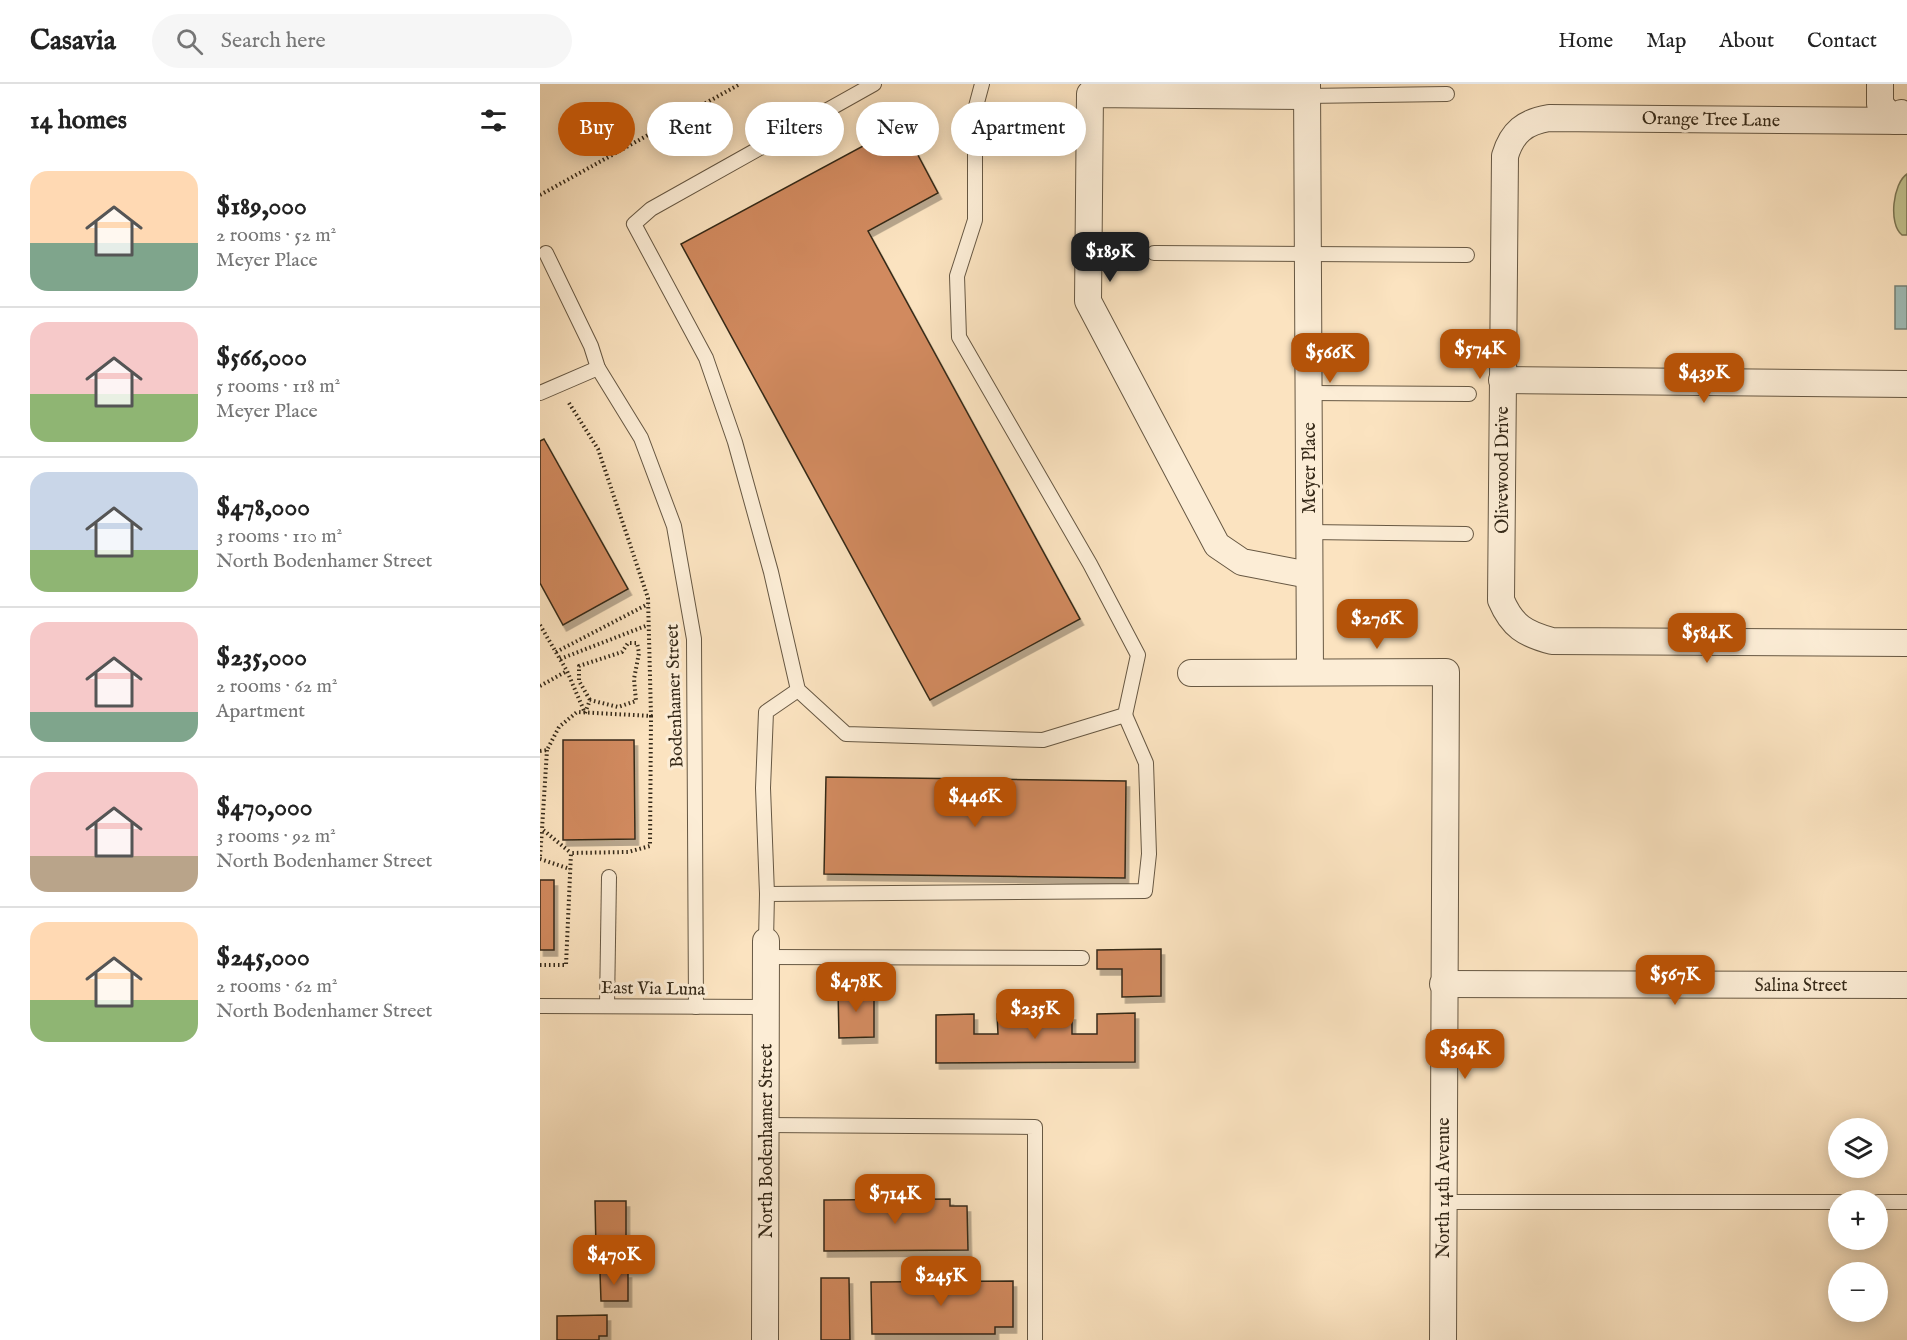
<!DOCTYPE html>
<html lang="en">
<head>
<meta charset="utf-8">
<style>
  :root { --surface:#fff; --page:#f6f6f6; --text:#222; --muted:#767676; --line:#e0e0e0; --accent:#b45309 }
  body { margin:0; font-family:"IM FELL English",serif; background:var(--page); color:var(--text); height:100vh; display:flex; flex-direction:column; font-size:22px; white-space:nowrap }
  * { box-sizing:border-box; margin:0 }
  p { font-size:20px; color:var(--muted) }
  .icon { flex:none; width:33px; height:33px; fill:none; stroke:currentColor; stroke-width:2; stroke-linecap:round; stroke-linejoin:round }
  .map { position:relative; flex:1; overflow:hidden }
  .drawer { display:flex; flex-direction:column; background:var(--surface); width:540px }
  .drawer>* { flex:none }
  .banner { position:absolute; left:18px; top:18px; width:570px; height:54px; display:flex; gap:12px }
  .controls { position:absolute; left:1288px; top:1034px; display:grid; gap:12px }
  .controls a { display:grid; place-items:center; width:60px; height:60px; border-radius:50%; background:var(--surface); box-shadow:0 3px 15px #0003; font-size:30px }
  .price { position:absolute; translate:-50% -51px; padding:0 14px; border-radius:12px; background:var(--accent); color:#fff; font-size:20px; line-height:39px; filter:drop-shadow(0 2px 3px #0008) }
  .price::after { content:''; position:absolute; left:50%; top:36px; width:18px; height:14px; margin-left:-9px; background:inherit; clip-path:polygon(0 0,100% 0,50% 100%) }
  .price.on { background:#222; color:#fff }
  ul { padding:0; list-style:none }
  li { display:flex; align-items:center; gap:18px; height:150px; padding:0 30px }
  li+li { border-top:2px solid var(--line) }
  li span { display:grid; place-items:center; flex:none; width:168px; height:120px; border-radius:18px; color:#555 }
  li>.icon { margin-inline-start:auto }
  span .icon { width:72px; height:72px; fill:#fffc; stroke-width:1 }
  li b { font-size:26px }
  h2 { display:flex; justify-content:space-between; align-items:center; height:72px; padding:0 30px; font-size:26px }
  .tag { padding:0 21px; border-radius:27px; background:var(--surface); box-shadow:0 3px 15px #0003; font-size:21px; line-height:54px }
  .tag.on { background:var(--accent); color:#fff }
  header { display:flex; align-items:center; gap:36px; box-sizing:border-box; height:84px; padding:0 30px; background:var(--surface); border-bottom:2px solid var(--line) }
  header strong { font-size:28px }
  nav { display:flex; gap:33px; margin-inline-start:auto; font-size:21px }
  .search { width:420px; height:54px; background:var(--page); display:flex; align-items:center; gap:15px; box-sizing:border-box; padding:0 21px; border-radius:33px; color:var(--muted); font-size:22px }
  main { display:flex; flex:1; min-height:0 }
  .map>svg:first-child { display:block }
</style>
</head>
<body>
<header>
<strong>Casavia</strong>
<div class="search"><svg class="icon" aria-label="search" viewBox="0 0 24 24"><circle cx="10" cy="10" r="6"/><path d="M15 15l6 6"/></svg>Search here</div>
<nav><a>Home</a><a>Map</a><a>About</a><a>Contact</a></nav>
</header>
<main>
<section class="drawer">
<h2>14 homes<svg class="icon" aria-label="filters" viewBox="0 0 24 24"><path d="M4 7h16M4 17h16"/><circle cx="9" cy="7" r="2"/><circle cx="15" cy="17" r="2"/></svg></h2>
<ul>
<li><span style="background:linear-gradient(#ffd9b3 60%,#7fa58c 0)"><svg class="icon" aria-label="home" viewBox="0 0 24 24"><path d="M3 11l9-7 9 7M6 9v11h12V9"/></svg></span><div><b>$189,000</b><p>2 rooms · 52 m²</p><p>Meyer Place</p></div></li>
<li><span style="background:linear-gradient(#f6c9c9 60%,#8fb573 0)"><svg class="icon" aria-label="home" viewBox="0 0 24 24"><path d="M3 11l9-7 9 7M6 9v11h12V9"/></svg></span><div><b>$566,000</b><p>5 rooms · 118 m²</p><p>Meyer Place</p></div></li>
<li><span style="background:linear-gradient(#c9d6e8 65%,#8fb573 0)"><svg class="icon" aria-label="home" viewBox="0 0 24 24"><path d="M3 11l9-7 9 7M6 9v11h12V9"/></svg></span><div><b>$478,000</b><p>3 rooms · 110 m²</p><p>North Bodenhamer Street</p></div></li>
<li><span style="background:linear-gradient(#f6c9c9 75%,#7fa58c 0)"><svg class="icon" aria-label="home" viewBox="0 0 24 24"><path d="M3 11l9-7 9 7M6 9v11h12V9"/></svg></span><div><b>$235,000</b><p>2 rooms · 62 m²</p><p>Apartment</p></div></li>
<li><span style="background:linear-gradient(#f6c9c9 70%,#b9a48a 0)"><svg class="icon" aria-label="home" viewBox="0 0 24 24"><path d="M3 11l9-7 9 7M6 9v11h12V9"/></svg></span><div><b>$470,000</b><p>3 rooms · 92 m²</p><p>North Bodenhamer Street</p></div></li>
<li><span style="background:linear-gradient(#ffd9b3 65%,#8fb573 0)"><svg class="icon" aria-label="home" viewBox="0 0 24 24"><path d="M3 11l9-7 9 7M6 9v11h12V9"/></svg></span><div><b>$245,000</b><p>2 rooms · 62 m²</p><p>North Bodenhamer Street</p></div></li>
</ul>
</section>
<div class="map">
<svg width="1367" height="1256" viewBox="0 0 1367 1256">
  <defs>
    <filter id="shadow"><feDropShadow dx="3.5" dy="6" stdDeviation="0" flood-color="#0004"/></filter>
  </defs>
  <rect width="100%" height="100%" fill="#fbe3c0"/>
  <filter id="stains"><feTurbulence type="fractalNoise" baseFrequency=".00333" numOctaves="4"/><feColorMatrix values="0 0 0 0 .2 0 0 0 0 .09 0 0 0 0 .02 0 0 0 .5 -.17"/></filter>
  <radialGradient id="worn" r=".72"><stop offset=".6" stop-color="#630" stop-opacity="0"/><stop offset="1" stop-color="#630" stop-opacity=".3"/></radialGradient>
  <!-- green -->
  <path fill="#c2c390" stroke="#7c7654" stroke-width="1.5" d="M1367,90V151H1362C1348,140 1353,99 1367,90Z"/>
  <!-- water -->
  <rect fill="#9fbdb8" stroke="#758278" stroke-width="1.5" x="1355" y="202" width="12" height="43"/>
  <!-- building -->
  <g fill="#d18a5e" stroke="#362a19" stroke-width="1.5" filter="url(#shadow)">
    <path d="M362,41L398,109L328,147L540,535L390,616L141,160Z"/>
    <path d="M4,355L88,505L23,541L0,499V357Z"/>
    <path d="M23,656H94L95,755L23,756Z"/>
    <path d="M286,693L586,697L585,794L284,790Z"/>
    <rect x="0" y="796" width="14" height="70"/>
    <path d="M621,865V912L582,913V885H557V866Z"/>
    <path d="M298,905H334V953L299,954Z"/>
    <path d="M595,929V978L396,979V931L434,930V950H458L457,930H532V950H557V930Z"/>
    <path d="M410,1115V1122H427L428,1166L284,1167V1116Z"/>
    <path d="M55,1117H86V1165H56Z"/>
    <path d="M60,1188H88V1217H61Z"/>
    <path d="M281,1194H309L310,1256H281Z"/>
    <path d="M473,1197V1243H455V1250H332L331,1198Z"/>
    <path d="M67,1231V1252H59V1256H17V1232Z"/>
  </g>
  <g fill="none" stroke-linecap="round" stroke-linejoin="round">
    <defs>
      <g id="lane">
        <path d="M334,0L111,125L94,140L166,274L195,358L231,488L258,606L306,650L503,656L585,631L598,571L550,480L419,253L417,192L435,136V26L442,0"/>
        <path d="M766,12L907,10"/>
        <path d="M6,169L51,262L58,284L101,354L134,442L154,555L156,923"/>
        <path d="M614,169L927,171"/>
        <path d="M0,309L58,284"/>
        <path d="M768,309L929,310"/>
        <path d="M769,448L926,450"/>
        <path d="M227,810L223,704L226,628L258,606"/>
        <path d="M226,857L227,810L605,807L609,770L606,679L585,631"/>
        <path d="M226,873L542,874"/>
        <path d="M67,921L69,793"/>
        <path d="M0,922L226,923"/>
        <path d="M225,1041L495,1043V1256"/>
        <path d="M903,1118H1299"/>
        <path d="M1338,1118H1367"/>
      </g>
      <g id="street">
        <path d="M767,0L770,588"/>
        <path d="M1340,0V20L1355,37L1361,29"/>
        <path d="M766,12L550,10L548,217L677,461L702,478L769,491"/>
        <path d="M1367,37L1009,34C985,38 972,48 965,72L961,516C972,542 985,550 1012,557L1367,559"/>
        <path d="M962,296L1367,300"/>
        <path d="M651,589L906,588L903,1256"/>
        <path d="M903,900L1367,901"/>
        <path d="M225,1256L226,857"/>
      </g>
    </defs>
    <!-- lane casing -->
    <use href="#lane" stroke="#675843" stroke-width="16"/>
    <!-- street casing -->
    <use href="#street" stroke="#675843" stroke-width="28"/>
    <!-- path -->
    <g stroke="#362a19" stroke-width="4" stroke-dasharray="1.5 3" stroke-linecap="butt">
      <path d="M0,111L200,0"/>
      <path d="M29,319L58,365L108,514L111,632"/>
      <path d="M0,541L27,587"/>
      <path d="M16,568L108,520"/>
      <path d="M20,575L108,541"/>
      <path d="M0,602L27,587L45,629"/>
      <path d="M45,629L50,616L78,623L96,617L94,595L99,569L97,559H88L82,568L39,582V597L50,616"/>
      <path d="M7,666L2,745L31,769"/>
      <path d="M0,667L7,666L19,643L37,628L111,632L110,762L88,768L31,769L26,881H0"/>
      <path d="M0,772L2,746"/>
      <path d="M0,775L30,785"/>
    </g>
    <!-- lane -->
    <use href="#lane" stroke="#fcedd6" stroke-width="14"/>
    <!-- street -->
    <use href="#street" stroke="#fcedd6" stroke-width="26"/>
  </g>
  <g text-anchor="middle" stroke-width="6" stroke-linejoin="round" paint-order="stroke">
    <!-- street labels -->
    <g font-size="18" fill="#362a19" stroke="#fcedd6">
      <text transform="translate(1171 35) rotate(1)" y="6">Orange Tree Lane</text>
      <text transform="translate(769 384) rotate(-90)" y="6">Meyer Place</text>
      <text transform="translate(962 386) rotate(-90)" y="6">Olivewood Drive</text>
      <text transform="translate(134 612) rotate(-92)" y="6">Bodenhamer Street</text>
      <text x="1261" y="907">Salina Street</text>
      <text transform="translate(113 904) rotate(1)" y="6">East Via Luna</text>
      <text transform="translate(226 1057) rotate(-90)" y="6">North Bodenhamer Street</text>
      <text transform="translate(903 1104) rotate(-90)" y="6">North 14th Avenue</text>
    </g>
  </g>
  <rect width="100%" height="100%" filter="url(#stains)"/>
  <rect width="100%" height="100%" fill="url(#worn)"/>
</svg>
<div class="controls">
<a><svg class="icon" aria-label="layers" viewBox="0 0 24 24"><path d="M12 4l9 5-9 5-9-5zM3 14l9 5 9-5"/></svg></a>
<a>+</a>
<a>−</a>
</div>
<b class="price on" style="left:570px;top:199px">$189K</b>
<b class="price" style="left:940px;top:296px">$574K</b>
<b class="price" style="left:790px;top:300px">$566K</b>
<b class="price" style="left:1164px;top:320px">$439K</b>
<b class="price" style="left:837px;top:566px">$276K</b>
<b class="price" style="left:1167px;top:580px">$584K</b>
<b class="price" style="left:435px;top:744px">$446K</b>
<b class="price" style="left:1135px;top:922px">$567K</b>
<b class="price" style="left:316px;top:929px">$478K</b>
<b class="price" style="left:495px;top:956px">$235K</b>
<b class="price" style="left:925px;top:996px">$364K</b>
<b class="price" style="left:355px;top:1141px">$714K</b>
<b class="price" style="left:74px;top:1202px">$470K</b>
<b class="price" style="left:401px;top:1223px">$245K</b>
<div class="banner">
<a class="tag on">Buy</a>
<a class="tag">Rent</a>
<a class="tag">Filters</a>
<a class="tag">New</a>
<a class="tag">Apartment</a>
</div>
</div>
</main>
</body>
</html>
